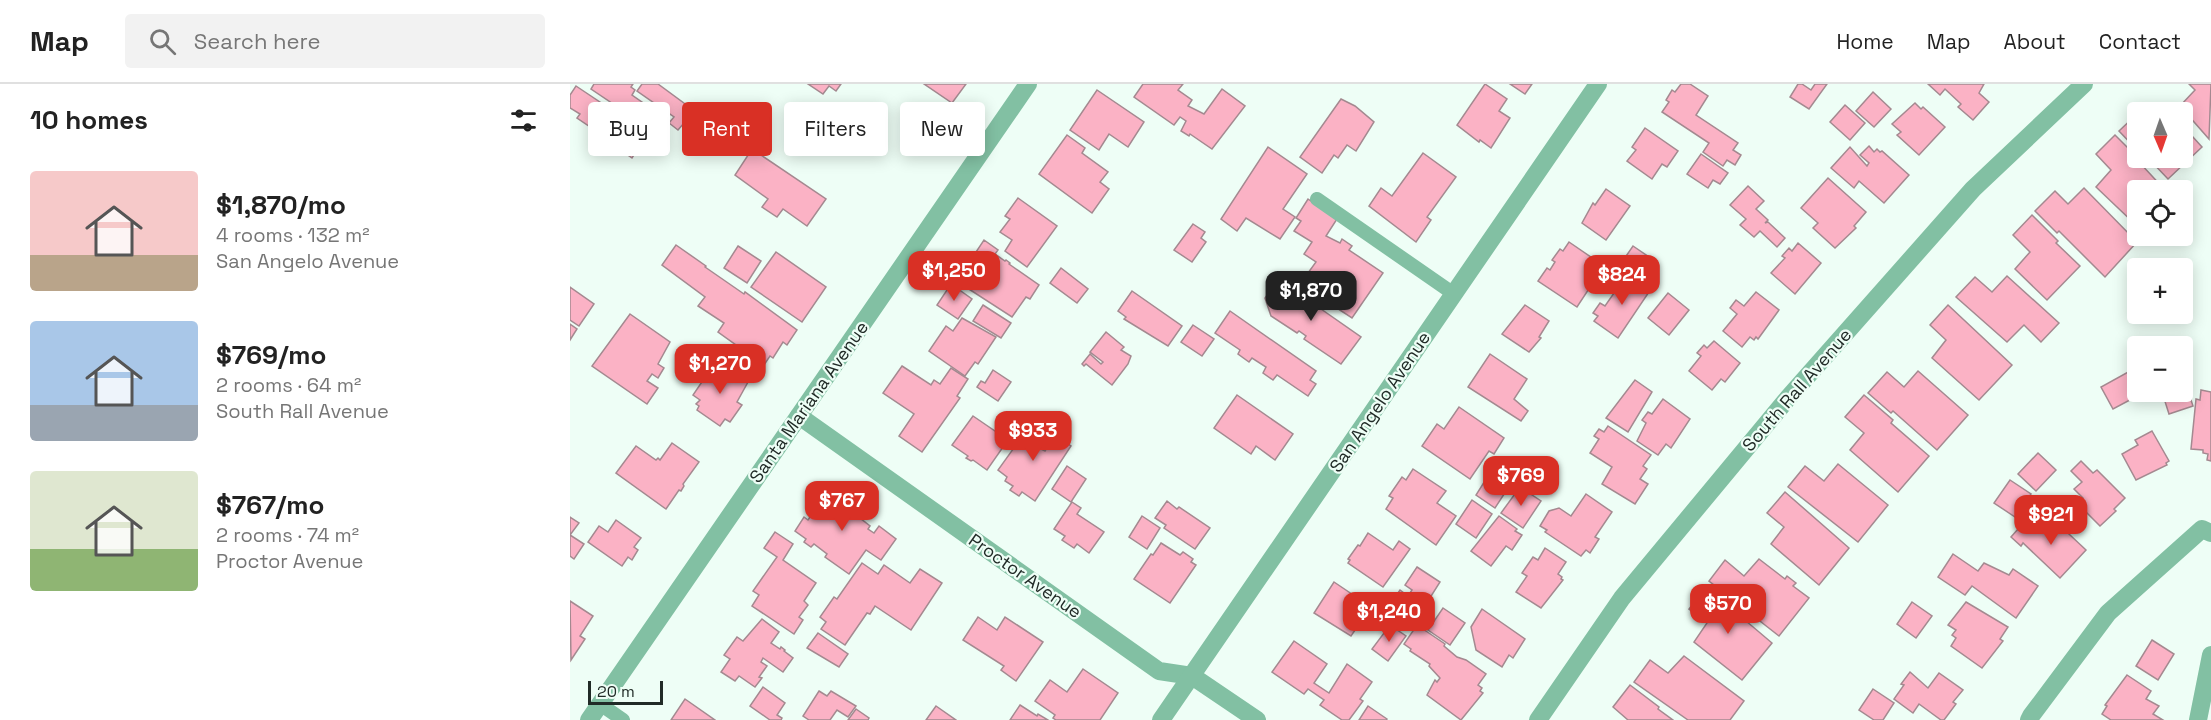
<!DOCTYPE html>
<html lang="en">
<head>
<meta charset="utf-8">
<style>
  :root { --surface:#fff; --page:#f2f2f2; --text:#222; --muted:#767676; --line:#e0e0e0; --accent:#d93025 }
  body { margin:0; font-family:"Space Grotesk",sans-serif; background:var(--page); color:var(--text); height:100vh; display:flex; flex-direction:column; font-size:22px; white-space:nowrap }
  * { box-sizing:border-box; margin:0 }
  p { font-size:20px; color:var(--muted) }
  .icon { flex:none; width:33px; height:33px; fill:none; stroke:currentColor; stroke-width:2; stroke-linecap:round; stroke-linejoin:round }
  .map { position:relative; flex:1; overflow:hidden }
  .sheet { display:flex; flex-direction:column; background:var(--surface); width:570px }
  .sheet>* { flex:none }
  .top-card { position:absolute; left:18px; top:18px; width:570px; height:54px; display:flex; gap:12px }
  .needle { width:39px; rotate:178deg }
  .controls { position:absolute; left:1557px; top:18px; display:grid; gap:12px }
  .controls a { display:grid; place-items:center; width:66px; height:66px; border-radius:6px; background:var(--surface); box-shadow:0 3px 15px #0003; font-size:30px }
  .scale { position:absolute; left:18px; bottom:15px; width:75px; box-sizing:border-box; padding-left:6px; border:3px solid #212b27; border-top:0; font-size:16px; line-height:21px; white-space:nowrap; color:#212b27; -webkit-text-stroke:4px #eefef6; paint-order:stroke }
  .price { position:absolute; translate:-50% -51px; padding:0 14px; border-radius:12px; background:var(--accent); color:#fff; font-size:20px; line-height:39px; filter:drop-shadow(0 2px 3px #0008) }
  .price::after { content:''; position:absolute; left:50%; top:36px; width:18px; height:14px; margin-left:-9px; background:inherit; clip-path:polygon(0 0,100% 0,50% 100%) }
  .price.current { background:#222; color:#fff }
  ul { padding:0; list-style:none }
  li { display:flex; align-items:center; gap:18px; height:150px; padding:0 30px }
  li span { display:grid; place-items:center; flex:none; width:168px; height:120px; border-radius:6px; color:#555 }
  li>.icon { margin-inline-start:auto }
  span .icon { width:72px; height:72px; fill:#fffc; stroke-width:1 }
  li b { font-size:26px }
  h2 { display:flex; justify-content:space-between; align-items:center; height:72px; padding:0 30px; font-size:26px }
  .pill { padding:0 21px; border-radius:6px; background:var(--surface); box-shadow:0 3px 15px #0003; font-size:21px; line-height:54px }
  .pill.current { background:var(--accent); color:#fff }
  header { display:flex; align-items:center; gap:36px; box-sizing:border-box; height:84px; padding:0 30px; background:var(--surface); border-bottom:2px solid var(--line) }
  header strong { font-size:28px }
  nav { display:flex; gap:33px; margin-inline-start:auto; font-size:21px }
  .search { width:420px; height:54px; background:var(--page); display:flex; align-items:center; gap:15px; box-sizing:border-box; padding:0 21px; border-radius:6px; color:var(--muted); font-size:22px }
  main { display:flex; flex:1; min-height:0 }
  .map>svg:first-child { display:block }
</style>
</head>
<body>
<header>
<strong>Map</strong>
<div class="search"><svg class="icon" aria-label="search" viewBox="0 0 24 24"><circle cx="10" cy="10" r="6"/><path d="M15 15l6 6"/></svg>Search here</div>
<nav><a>Home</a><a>Map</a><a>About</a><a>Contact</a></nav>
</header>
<main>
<section class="sheet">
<h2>10 homes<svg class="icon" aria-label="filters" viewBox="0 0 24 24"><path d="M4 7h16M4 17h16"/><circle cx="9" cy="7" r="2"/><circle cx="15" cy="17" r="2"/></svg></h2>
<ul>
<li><span style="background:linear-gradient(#f6c9c9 70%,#b9a48a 0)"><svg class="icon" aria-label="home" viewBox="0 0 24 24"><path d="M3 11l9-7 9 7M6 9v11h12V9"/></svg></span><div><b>$1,870/mo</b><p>4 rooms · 132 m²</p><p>San Angelo Avenue</p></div></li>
<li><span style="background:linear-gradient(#a9c7e8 70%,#9aa5b1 0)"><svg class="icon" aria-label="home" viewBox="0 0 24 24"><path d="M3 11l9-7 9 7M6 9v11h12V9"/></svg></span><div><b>$769/mo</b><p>2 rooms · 64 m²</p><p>South Rall Avenue</p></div></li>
<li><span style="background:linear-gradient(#dfe7d0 65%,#8fb573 0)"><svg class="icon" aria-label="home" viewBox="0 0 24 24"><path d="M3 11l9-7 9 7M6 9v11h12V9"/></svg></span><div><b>$767/mo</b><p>2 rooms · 74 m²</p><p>Proctor Avenue</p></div></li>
</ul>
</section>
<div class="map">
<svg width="1641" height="636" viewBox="0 0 1641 636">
  <rect width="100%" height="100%" fill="#eefef6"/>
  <!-- building -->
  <g fill="#fbb2c5" stroke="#a48990" stroke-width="1.5">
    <path d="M24,0H63L61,3L65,6L62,11L89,30L79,44L21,5Z"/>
    <path d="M72,0H88L126,28L127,31L122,38L120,36L117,41L114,39L108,46L99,39L104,33L67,7Z"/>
    <path d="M238,0H271L266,7L259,2L253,10Z"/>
    <path d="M354,0H396L382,19Z"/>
    <path d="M573,0H613L608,6L622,16L618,22L634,30L652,5L675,22L642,65L620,50L619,52L611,47L616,37L610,33L604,41L564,13Z"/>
    <path d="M915,0L937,15L929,27L940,34L921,64L910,56L909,58L887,41Z"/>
    <path d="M940,0H962L955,10Z"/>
    <path d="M1111,0H1120L1138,12L1126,31L1168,59L1163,66L1171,71L1165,81L1157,76L1153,82L1133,68L1139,59L1092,28L1099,18L1096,16L1102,6L1105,8Z"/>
    <path d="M1228,0H1232L1241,6L1245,0H1257L1239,25L1220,13Z"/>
    <path d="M1358,0H1414L1409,9L1419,18L1403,36L1388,23L1391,20L1375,5L1370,11Z"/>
    <path d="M1619,0H1641L1639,55L1610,22L1625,6Z"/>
    <path d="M6,2L45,28L46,27L54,32L38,55L7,34L10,30L0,24V11Z"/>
    <path d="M527,6L574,38L558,63L539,50L529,66L500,46Z"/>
    <path d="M1303,8L1321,25L1304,43L1286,27Z"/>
    <path d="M771,15L785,22L804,38L786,67L777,61L768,74L764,71L752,89L730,73Z"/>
    <path d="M1345,19L1351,25L1353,23L1375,43L1349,71L1327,51L1331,48L1322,40Z"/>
    <path d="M1275,21L1295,39L1280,56L1260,38Z"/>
    <path d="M1568,29V67L1549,47Z"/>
    <path d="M55,33L78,49L62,74L38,57Z"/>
    <path d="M1612,41L1632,63L1598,95L1578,74H1612Z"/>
    <path d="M1075,44L1108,67L1097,83L1092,80L1082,95L1057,77L1066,66L1062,63Z"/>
    <path d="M497,51L515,64L512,69L538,88L530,98L539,105L522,129L469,90Z"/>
    <path d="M1545,51L1571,77L1569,78L1595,106H1568V143L1526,103L1541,86L1526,70Z"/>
    <path d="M1299,62L1304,68L1307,65L1310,68L1312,67L1339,91L1314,119L1289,97L1284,104L1261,84L1280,63L1297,82L1299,79L1290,71Z"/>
    <path d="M698,63L737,90L713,125L725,133L710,155L676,134L667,147L651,135Z"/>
    <path d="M182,65L256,115L237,142L213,125L207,133L192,123L198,115L165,91Z"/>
    <path d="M853,69L886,93L857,133L861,136L846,158L799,122L811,104L822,112Z"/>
    <path d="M1131,70L1158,89L1150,100L1143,96L1138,104L1117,90Z"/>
    <path d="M1258,94L1296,128L1284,142L1286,144L1265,164L1243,144L1248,139L1231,124Z"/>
    <path d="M1178,102L1194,117L1186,125L1198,136L1195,139L1198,138L1215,154L1207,163L1190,147L1184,153L1170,141L1176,135L1160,121Z"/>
    <path d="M1514,104L1567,158L1535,193L1489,147L1487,149L1465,127L1485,107L1498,120Z"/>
    <path d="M1036,105L1060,122L1036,156L1012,139L1023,119L1025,121Z"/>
    <path d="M448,114L487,142L457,183L435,167L442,156L430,148L440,135L435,132Z"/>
    <path d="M738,115L767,135L756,152L770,159L772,155L782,162L779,166L813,189L782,234L730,200L746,178L734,170L742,158L724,147L731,137L726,134Z"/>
    <path d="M1462,131L1488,157L1486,159L1510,182L1477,216L1445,185L1460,168L1443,151Z"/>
    <path d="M623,140L635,148L631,154L636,158L622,178L604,166Z"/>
    <path d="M414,156L428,166L425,170L435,177L436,176L440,179L439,180L469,201L460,215L456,213L442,233L391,200L407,176L417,183L421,178L406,168Z"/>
    <path d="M999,158L1034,182L1007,223L968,197L977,184L980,186L985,178L982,176L990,165L993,167Z"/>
    <path d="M1228,159L1251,179L1225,210L1201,189L1215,174L1212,172L1219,164L1222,167Z"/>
    <path d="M106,161L136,182L135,183L174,210L175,208L227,246L217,261L213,258L203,274L200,272L194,281L148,248L154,239L128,222L135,213L92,181Z"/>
    <path d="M168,162L191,177L177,199L154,184Z"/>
    <path d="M1063,162L1085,177L1075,193L1052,178Z"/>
    <path d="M206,168L256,203L232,238L181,203Z"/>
    <path d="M491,184L518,205L507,219L480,199Z"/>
    <path d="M1058,189L1081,205L1048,254L1024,237L1028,232L1023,229L1030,219L1035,222Z"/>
    <path d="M1437,192L1489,239L1471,258L1454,241L1437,258L1386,213L1405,193L1422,208Z"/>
    <path d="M708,195L791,253L771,280L734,255L736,252L729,247L727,249L701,232L695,214Z"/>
    <path d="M381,200L402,215L388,235L367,221Z"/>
    <path d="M0,203L24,220L9,242L0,236Z"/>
    <path d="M562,207L612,242L598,262L554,235L556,233L548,227Z"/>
    <path d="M1186,208L1209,226L1188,255L1186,253L1184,256L1180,253L1172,263L1153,247L1167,230L1160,224L1166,216L1174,222Z"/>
    <path d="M1098,209L1119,226L1099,251L1078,234Z"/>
    <path d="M413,221L441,239L431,254L403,237Z"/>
    <path d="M955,221L979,237L969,253L971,254L959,268L932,250Z"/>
    <path d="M1378,221L1442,281L1409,316L1362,274L1376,256L1360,241Z"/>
    <path d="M660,227L746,287L740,296L746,300L738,312L707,291L703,296L693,289L696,283L682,274L679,278L668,270L670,266L645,249Z"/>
    <path d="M60,230L100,258L88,280L94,284L88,294L82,290L77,297L88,304L77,320L22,282Z"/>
    <path d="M1569,230H1588L1579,239Z"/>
    <path d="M392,234L426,253L408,280L405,278L395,292L359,267L376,242L383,247Z"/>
    <path d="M0,240L7,245L0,256Z"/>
    <path d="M623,241L644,255L632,272L611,258Z"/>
    <path d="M536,248L554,263L551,266L561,272L558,280L542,301L516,280L514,282L512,280L520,270L531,280L533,278L520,268Z"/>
    <path d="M1144,257L1170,279L1155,298L1151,295L1142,306L1119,287L1131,272L1127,269L1134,261L1137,264Z"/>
    <path d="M920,270L957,295L944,315L958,327L951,337L898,303Z"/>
    <path d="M150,278L178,298L167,318L172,321L160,338L155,335L150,342L127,326L129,322L126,320L130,316L123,311L138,289L141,292Z"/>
    <path d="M332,282L361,301L364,296L370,300L381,284L398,295L387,312L390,314L352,368L329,352L344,330L313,309Z"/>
    <path d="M423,286L441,298L428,317L407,303L411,297L415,299Z"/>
    <path d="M1348,287L1398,331L1367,366L1323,327L1321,329L1298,309L1317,288L1334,303Z"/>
    <path d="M1560,287L1568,300V308L1573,309L1543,325L1531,303Z"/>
    <path d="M1065,296L1082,308L1058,348L1036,334Z"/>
    <path d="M1615,298L1623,322L1599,330L1592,308H1612V299Z"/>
    <path d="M1631,306L1641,308V377L1637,376L1638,370L1633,369V366L1621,365L1626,315L1630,316Z"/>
    <path d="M667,311L723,350L705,376L686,362L681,370L644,344Z"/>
    <path d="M1294,311L1323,336L1321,339L1359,372L1328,408L1280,366L1294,349L1275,333Z"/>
    <path d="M1093,315L1120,335L1101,364L1096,360L1088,371L1067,357L1076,339L1072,336L1078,328L1082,330Z"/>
    <path d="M889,323L934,354L924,370L919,367L900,395L852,362L867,340L874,345Z"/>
    <path d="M403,332L438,356L417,386L403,376L401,377L396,374L398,372L382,361Z"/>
    <path d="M464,336L478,346L467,363L475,367L485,351L501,362L465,417L452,408L449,412L440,406L443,402L435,397L437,393L428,386Z"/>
    <path d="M1038,342L1081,371L1073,382L1077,385L1070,395L1078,400L1065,420L1032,400L1042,383L1020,369L1029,355L1024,352L1029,345L1034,348Z"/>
    <path d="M1582,347L1599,377L1596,379L1597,381L1566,396L1552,370L1568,361L1565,356Z"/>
    <path d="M102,359L129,378L113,400L114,402L111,407L109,406L96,425L46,389L66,362L86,376L88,374L90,376Z"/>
    <path d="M1468,369L1486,386L1466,407L1448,390Z"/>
    <path d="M928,376L948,389L925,424L906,411Z"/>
    <path d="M1511,377L1523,389L1527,386L1555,414L1544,425L1546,427L1530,442L1508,420L1513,414L1504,405L1512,398L1501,387Z"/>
    <path d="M1268,380L1318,421L1288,458L1218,403L1235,382L1254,397Z"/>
    <path d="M497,382L516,395L501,418L482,405Z"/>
    <path d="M843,385L876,407L867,419L886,432L866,461L816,425L823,414L819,412L832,393L836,396Z"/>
    <path d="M1440,396L1461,410L1445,433L1424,419Z"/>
    <path d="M263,399L279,410L272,420L300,442L298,445L304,449L309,442L326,455L311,476L296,466L279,490L255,473L257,470L244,460L241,463L234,458L236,455L225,447L234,433L238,436Z"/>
    <path d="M950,403L971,417L953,444L931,429Z"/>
    <path d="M1215,408L1279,464L1249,501L1201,460L1214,443L1197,429Z"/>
    <path d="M1016,410L1042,428L1025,453L1029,455L1020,469L1016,466L1011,472L975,448L977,446L970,442L979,427L989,424L1001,432Z"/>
    <path d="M902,416L922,430L906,454L886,440Z"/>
    <path d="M597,417L607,425L609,423L640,444L625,465L594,444L596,441L585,434Z"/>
    <path d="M502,418L511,424L507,430L534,448L519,469L507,460L504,464L492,456L495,452L484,445Z"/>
    <path d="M572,432L590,444L577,465L559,453Z"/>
    <path d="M929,432L947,445L945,447L952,451L942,466L936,462L921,482L901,467Z"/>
    <path d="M0,433L9,439L0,451L14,460L4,475L0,472Z"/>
    <path d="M1483,435L1516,466L1490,494L1453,459L1451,462L1441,453L1456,436L1471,448Z"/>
    <path d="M46,436L71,454L64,463L68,466L62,476L58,473L52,482L18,458L29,442L38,448Z"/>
    <path d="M205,448L223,460L213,476L246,499L234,517L238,521L229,533L233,536L224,550L182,522L189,511L183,507L207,473L194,464Z"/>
    <path d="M798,449L823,466L829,457L840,465L813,503L778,479L780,476L778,475L788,461L790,462Z"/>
    <path d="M591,459L610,471L613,468L623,475L621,478L626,481L600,519L564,495L581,470L583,471Z"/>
    <path d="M975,464L996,478L988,490L992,493L991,495L993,496L971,524L946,508L957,492L952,489L963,473L968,476Z"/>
    <path d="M1383,470L1408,487L1414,479L1439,491L1443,485L1468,502L1446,534L1402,502L1395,511L1368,493Z"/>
    <path d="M1189,475L1215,495L1217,492L1226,499L1223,502L1239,514L1209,552L1139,497L1155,476L1174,492Z"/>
    <path d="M292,479L308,490L314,481L340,499L350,485L372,499L341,546L305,522L300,530L297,529L275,561L251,545L256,538L250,533L264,513L267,515Z"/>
    <path d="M847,483L870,498L846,536L821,519L830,506L838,512L842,506L835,501Z"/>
    <path d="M764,498L801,523L781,552L744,529Z"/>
    <path d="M1136,503L1202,559L1172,596L1124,558L1137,539L1119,525Z"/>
    <path d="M0,517L23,532L10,552L15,555L1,576Z"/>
    <path d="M1342,518L1362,532L1346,554L1327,540Z"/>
    <path d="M1396,518L1438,543L1430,555L1433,557L1412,584L1381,562L1386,554L1382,551L1386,546L1378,541Z"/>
    <path d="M873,524L895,539L880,561L858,546Z"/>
    <path d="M912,525L955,555L943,574L939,571L932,583L906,566L901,543Z"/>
    <path d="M408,533L427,546L435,533L473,558L446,597L431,586L434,582L393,556Z"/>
    <path d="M192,535L209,548L201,559L210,565L211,563L215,566L214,567L223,574L213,588L193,574L191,578L197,582L189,593L192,594L185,603L169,592L165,597L151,588L160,575L154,571L167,553L173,557Z"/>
    <path d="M820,541L836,552L818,577L802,565Z"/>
    <path d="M847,541L875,560L874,562L887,573L896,576L916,590L908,601L912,604L910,607L913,609L891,636L857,611L865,596L867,598L870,594L859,582L860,580L840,567L841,565L834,560Z"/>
    <path d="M248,549L278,570L269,583L237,564Z"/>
    <path d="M1582,556L1604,570L1588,596L1566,582Z"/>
    <path d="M724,557L757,580L744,599L759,609L777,580L802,598L790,615L793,617L779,636H772L750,621L754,616L738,605L734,610L702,588Z"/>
    <path d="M1114,572L1174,617L1160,636H1118L1064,598L1080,576L1098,589Z"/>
    <path d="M513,585L548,609L530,636H486L483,634L485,631L465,617L480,596L497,608Z"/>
    <path d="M1340,588L1358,604L1369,589L1393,606L1383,618L1386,620L1374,636H1371L1349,620L1343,629L1324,615L1334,601L1331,600Z"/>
    <path d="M1557,591L1581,607L1576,615L1589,622L1583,630L1593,636H1541L1532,630L1537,622L1535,621Z"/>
    <path d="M1060,601L1089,623L1088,625L1103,636H1058L1043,623Z"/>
    <path d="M193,603L215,619L207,631L212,634L211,636H200L180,622Z"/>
    <path d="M1303,605L1324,619L1313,636H1304L1289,626Z"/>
    <path d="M249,607L257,612L261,607L286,622L278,633L267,626L260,636H239L233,632Z"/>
    <path d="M115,615L145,636H101Z"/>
    <path d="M450,621L467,632L468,630L478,636H440Z"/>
    <path d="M366,622L386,636H356Z"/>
    <path d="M798,622L817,635L816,636H789Z"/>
    <path d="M286,625L299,634L298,636H278Z"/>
  </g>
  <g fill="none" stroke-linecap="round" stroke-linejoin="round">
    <!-- service -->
    <g stroke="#82c0a3" stroke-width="14">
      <path d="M747,115L884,210"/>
      <path d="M30,620L53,636"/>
    </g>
    <!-- minor -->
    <g stroke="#82c0a3" stroke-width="18">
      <path d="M229,332L589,587L622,592L687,636"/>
      <path d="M19,636L458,0"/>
      <path d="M591,636L1028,0"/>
      <path d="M968,636L1052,514L1218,314L1403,105L1514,0"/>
      <path d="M1459,636L1461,632L1538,529L1632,445L1641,449"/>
      <path d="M1628,636L1641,571"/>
    </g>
  </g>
  <g text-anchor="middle" stroke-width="4.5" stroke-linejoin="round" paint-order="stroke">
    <!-- street labels -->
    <g font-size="18" fill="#212b27" stroke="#eefef6">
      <text transform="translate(1227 306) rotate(-49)" y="6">South Rall Avenue</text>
      <text transform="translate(239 318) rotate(-55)" y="6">Santa Mariana Avenue</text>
      <text transform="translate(810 318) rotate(-56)" y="6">San Angelo Avenue</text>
      <text transform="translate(455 492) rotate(35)" y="6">Proctor Avenue</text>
    </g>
  </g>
</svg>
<div class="controls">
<a><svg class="needle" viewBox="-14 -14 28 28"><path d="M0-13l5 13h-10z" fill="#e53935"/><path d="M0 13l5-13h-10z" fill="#767676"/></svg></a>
<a><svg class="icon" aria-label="locate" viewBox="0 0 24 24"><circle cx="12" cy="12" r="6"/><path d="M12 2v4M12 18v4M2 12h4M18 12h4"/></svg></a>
<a>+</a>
<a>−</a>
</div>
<div class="scale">20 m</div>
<b class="price" style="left:384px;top:218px">$1,250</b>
<b class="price" style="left:1052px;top:222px">$824</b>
<b class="price current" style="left:741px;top:238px">$1,870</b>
<b class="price" style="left:150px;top:311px">$1,270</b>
<b class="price" style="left:463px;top:378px">$933</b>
<b class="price" style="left:951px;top:423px">$769</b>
<b class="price" style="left:272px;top:448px">$767</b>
<b class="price" style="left:1481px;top:462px">$921</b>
<b class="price" style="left:1158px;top:551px">$570</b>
<b class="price" style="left:819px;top:559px">$1,240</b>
<div class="top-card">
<a class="pill">Buy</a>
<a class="pill current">Rent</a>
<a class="pill">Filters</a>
<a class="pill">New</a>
</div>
</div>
</main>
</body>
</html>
